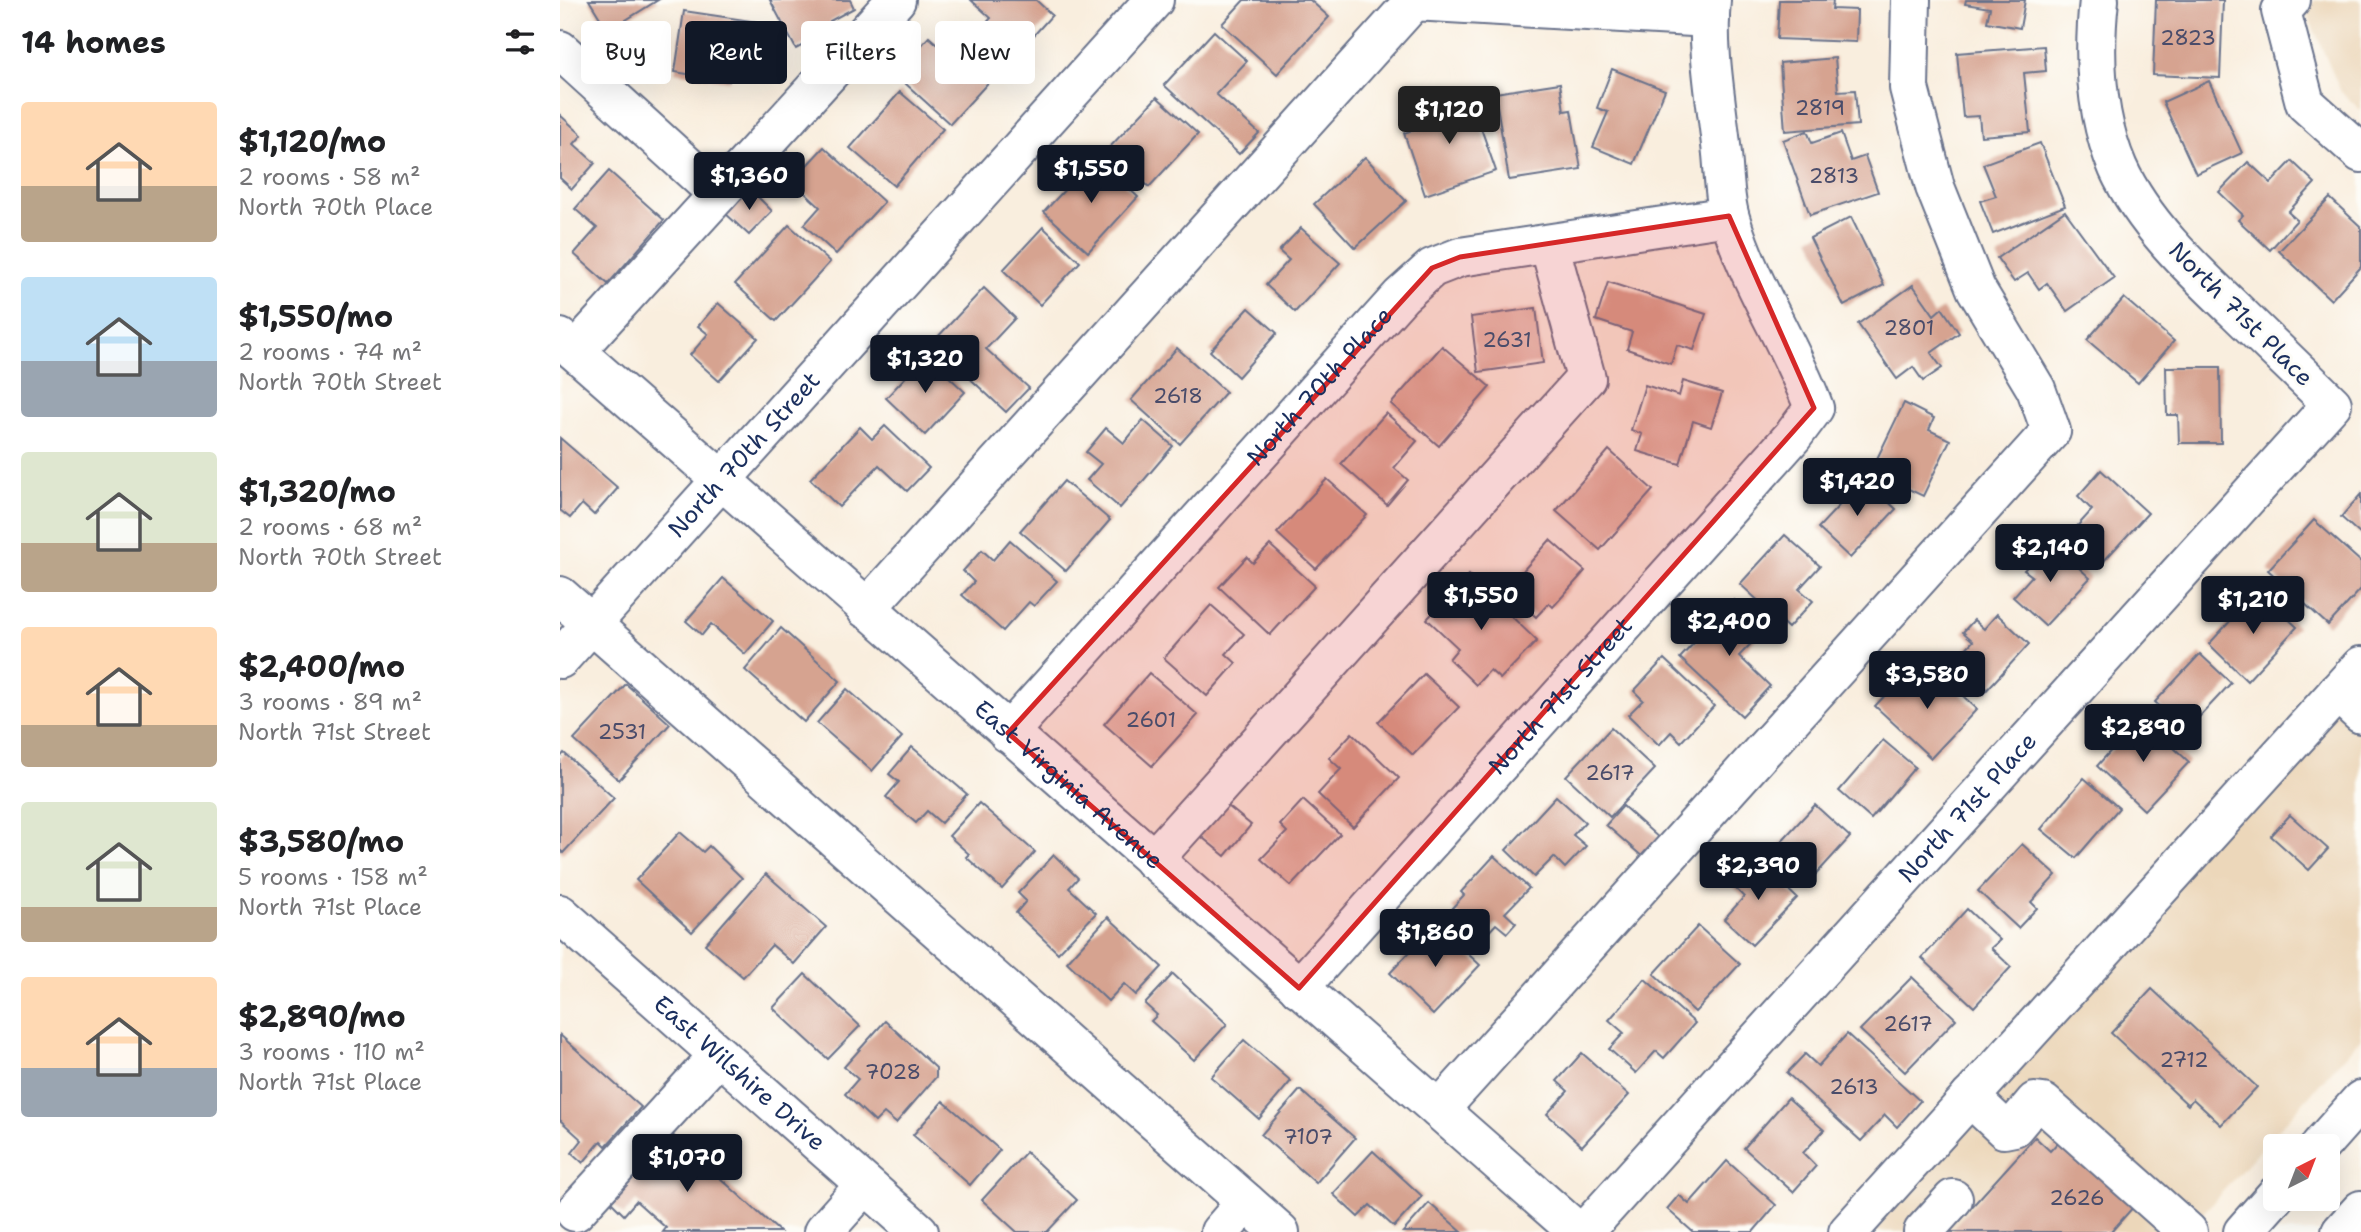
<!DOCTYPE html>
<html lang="en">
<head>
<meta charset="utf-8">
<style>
  :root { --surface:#fff; --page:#f2f2f2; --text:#202124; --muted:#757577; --accent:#111827 }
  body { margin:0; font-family:"Shantell Sans",sans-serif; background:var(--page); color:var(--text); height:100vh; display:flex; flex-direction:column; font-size:26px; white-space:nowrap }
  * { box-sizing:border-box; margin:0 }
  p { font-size:23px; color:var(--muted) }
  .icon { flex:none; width:38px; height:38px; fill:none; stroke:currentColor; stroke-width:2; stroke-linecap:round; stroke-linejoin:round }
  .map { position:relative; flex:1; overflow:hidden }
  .sheet { display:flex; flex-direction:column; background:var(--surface); width:560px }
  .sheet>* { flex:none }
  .hud { position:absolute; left:21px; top:21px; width:665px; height:63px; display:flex; gap:14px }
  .needle { width:46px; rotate:42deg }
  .tools { position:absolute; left:1703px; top:1134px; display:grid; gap:14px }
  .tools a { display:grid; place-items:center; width:77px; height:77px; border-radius:7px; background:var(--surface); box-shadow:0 7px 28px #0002; font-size:35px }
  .price { position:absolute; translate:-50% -60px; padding:0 16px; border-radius:7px; background:var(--accent); color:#fff; font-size:23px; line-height:46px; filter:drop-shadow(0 2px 4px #0008) }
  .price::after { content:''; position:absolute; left:50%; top:42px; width:21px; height:16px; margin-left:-10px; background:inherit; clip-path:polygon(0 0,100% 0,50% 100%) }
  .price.current { background:#222; color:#fff }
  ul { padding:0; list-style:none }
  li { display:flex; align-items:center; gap:21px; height:175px; padding:0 21px }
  li span { display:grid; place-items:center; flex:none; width:196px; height:140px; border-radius:7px; color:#555 }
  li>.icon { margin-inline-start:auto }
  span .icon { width:84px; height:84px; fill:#fffc; stroke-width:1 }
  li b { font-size:30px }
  h2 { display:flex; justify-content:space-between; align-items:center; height:84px; padding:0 21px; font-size:30px }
  .tag { padding:0 24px; border-radius:7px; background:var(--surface); box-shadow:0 7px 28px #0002; font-size:24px; line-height:63px }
  .tag.current { background:var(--accent); color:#fff }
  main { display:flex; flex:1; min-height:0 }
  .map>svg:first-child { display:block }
</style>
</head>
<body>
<main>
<section class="sheet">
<h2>14 homes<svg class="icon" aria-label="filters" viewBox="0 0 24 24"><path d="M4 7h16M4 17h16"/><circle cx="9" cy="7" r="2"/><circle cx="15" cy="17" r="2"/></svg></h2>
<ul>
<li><span style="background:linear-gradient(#ffd9b3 60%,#b9a48a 0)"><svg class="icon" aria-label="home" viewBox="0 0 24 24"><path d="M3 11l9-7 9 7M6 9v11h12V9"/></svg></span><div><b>$1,120/mo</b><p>2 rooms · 58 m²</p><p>North 70th Place</p></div></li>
<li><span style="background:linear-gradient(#bfe0f5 60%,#9aa5b1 0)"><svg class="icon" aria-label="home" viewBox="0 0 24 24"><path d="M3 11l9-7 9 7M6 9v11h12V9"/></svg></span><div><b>$1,550/mo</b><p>2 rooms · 74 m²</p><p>North 70th Street</p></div></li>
<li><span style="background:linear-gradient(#dfe7d0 65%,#b9a48a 0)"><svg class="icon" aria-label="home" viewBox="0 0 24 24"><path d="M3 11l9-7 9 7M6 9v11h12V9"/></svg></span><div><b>$1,320/mo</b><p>2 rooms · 68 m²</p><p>North 70th Street</p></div></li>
<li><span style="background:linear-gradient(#ffd9b3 70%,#b9a48a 0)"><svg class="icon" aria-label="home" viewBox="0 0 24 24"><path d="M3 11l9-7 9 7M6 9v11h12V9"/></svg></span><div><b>$2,400/mo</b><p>3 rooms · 89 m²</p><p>North 71st Street</p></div></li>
<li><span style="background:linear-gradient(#dfe7d0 75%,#b9a48a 0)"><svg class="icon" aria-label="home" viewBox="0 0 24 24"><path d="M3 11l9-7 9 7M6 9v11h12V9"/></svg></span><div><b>$3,580/mo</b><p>5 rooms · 158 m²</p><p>North 71st Place</p></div></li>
<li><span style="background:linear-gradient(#ffd9b3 65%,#9aa5b1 0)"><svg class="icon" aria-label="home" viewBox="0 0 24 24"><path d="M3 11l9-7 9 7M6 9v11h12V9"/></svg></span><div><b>$2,890/mo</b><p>3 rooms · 110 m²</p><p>North 71st Place</p></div></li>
</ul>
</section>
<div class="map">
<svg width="1801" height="1232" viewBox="0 0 1801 1232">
  <rect width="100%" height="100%" fill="#fdfcf7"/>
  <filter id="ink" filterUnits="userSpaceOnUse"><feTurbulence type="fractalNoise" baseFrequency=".0143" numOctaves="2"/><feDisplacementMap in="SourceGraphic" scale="14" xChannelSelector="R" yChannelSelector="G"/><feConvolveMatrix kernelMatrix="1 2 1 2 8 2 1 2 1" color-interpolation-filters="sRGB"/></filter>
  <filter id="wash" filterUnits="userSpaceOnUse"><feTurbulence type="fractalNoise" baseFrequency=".00686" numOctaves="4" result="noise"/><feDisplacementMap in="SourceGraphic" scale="28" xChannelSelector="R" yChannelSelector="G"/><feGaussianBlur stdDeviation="1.57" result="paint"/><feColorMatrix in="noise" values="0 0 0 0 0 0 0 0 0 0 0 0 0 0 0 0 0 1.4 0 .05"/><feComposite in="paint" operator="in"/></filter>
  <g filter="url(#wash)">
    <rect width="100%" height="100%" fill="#f9eede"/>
    <!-- built -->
    <g fill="#ecd7ba">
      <path d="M1755,0H1801V110L1781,92L1746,11Z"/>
      <path d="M1801,664V1038L1626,1232H1306Z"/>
    </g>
    <g id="blocks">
      <!-- building -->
      <g fill="#d6a390">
        <path d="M29,0H98L48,31Z"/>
        <path d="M210,0H290L294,8L270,21L274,29L236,49Z"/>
        <path d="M411,0H476L492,15L449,63L417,34L431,18Z"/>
        <path d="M684,0H750L769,17L717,74L662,24Z"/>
        <path d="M1219,0H1273L1272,9L1297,10L1296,42L1217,39Z"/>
        <path d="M1406,0H1465L1460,28L1427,22L1430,8L1405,4Z"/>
        <path d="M1596,0H1663L1660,78L1593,75Z"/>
        <path d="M124,11L198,22L193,60L172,57L169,81L115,72Z"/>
        <path d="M654,31L687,61L656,94L699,133L679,154L604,85Z"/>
        <path d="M369,37L384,50L395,37L436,74L390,124L335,74Z"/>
        <path d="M1484,46L1486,71L1464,73L1470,132L1421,136L1419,116L1403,117L1397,53Z"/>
        <path d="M1275,58L1278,91L1295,90L1298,125L1225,131L1220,63Z"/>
        <path d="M1052,69L1105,90L1074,164L1033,147L1048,112L1037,108Z"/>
        <path d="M1649,81L1682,153L1636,174L1603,102Z"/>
        <path d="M1000,83L1004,111L1011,110L1021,169L949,180L935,93Z"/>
        <path d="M340,92L383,129L334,186L290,148Z"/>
        <path d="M909,94L936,171L865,195L844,133L863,126L858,112Z"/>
        <path d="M597,97L638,134L589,187L548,149Z"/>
        <path d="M0,115L22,135L14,144L35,163L12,189L0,178Z"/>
        <path d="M1247,131L1252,143L1281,133L1291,161L1305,156L1318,192L1250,215L1223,140Z"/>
        <path d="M1480,143L1505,206L1433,234L1420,201L1436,196L1423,164Z"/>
        <path d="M264,147L324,202L276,254L244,225L260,207L232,181Z"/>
        <path d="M535,157L578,197L528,252L484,212Z"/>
        <path d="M805,157L846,201L795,248L754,204Z"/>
        <path d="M1732,161L1755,183L1728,212L1737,220L1710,250L1678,220L1683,215L1659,192L1688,162L1711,183Z"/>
        <path d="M49,171L104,220L48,284L14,254L37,228L15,209Z"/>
        <path d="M189,188L212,211L189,235L165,213Z"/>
        <path d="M1770,198L1801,227V267L1771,300L1719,251Z"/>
        <path d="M1505,211L1554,278L1507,311L1487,283L1479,289L1468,273L1454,282L1437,258Z"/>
        <path d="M1291,217L1324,285L1284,306L1250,238Z"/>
        <path d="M229,225L270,262L216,321L175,284Z"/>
        <path d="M483,227L520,262L480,305L443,270Z"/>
        <path d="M741,228L780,263L735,312L706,285L729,260L719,251Z"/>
        <path d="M1048,282L1146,314L1134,350L1117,345L1111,364L1067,349L1072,332L1036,320Z"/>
        <path d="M1353,285L1374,315L1382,308L1399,333L1371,353L1382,368L1363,381L1353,367L1337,379L1298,324Z"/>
        <path d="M424,288L455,318L426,349L469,388L446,412L372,343Z"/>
        <path d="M1564,298L1614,341L1578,383L1527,340Z"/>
        <path d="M158,303L198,338L159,381L130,355L148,334L138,326Z"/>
        <path d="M689,308L717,333L678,377L650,351Z"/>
        <path d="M976,308L983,363L918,372L911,317Z"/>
        <path d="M882,346L930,387L879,446L831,404Z"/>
        <path d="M617,348L666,392L620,444L571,400Z"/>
        <path d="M366,355L405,392L365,435L326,398Z"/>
        <path d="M1606,367H1660L1661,443H1619L1618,415H1607Z"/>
        <path d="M1123,381L1162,393L1151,427L1133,421L1120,464L1077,451L1082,434L1071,430L1085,385L1119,396Z"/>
        <path d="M1344,403L1374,418L1369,430L1390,440L1363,496L1311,471Z"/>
        <path d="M826,413L857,441L834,468L848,480L827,505L781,464Z"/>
        <path d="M583,420L613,446L560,508L527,480L541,464L526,452L546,428L564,443Z"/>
        <path d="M325,426L369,468L347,491L319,465L279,507L250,479L300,427L312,439Z"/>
        <path d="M0,438L58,488L34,515L22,504L10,518L0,510Z"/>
        <path d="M1049,450L1093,490L1040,550L996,511Z"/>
        <path d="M1541,470L1588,513L1542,563L1511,533L1532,510L1518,496Z"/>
        <path d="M767,479L807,515L756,569L717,533Z"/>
        <path d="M1304,479L1336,509L1290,558L1258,528Z"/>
        <path d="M504,481L550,520L506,571L460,531Z"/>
        <path d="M1801,494V535L1781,517Z"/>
        <path d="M1754,520L1801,562V589L1768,625L1708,570Z"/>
        <path d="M1225,535L1260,566L1239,589L1253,601L1228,628L1180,584Z"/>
        <path d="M450,540L497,581L474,606L469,602L443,631L402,595L414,582L403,571L422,550L433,560Z"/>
        <path d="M990,540L1025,571L993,607L989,603L976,617L946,590Z"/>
        <path d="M1490,541L1530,578L1485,626L1453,597L1472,576L1464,570Z"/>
        <path d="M710,545L755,586L710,635L659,587L687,557L693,563Z"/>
        <path d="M909,575L977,641L940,679L930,670L916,685L889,659L898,648L867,619Z"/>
        <path d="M163,578L213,621L185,654L151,624L142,635L126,621Z"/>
        <path d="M1698,591L1737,627L1687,681L1649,644Z"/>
        <path d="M1174,600L1205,629L1179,656L1210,686L1182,716L1120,658Z"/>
        <path d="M651,605L684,634L666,654L676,663L647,696L604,658Z"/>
        <path d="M1437,614L1469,644L1423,694L1391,665L1413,641L1403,632L1414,620L1424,629Z"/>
        <path d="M221,628L280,681L244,722L185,670Z"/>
        <path d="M1640,654L1671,683L1626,731L1595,702Z"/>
        <path d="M1104,659L1154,706L1121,742L1111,732L1099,745L1068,715L1083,700L1074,691Z"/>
        <path d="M1370,665L1417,709L1371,758L1315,706L1335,685L1344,693Z"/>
        <path d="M589,673L638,715L592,766L544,724Z"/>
        <path d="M864,674L899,707L853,755L818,722Z"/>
        <path d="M66,684L110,724L59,780L14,740Z"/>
        <path d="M287,689L342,737L312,771L257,723Z"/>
        <path d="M1581,717L1629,762L1584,810L1537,766Z"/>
        <path d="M1051,728L1095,769L1050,817L1006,776Z"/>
        <path d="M792,733L839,778L793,827L758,794L781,769L769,758Z"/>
        <path d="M1323,740L1355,767L1311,819L1279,791Z"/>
        <path d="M352,747L407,794L381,823L367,811L356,823L326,797L339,782L329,774Z"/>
        <path d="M4,753L54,798L3,853L0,850V758Z"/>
        <path d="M1524,778L1559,808L1516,858L1481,829Z"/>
        <path d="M996,796L1025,822L1013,835L1026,846L1005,868L994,857L974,877L946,850Z"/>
        <path d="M743,800L780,834L731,886L701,859L727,832L720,825Z"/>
        <path d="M663,802L691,825L665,856L637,833Z"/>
        <path d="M419,803L475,852L442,889L406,857L409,854L389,836Z"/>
        <path d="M1255,805L1290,837L1250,881L1215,848Z"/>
        <path d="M1063,806L1100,839L1084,858L1046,825Z"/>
        <path d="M1730,815L1768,849L1749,870L1711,836Z"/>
        <path d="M120,832L143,852L149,846L182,878L132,932L76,880Z"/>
        <path d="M1462,844L1496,875L1471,902L1477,908L1458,928L1418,891Z"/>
        <path d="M494,855L518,878L509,888L536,913L498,953L456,913L466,901L458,893Z"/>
        <path d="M934,856L969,888L945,913L956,923L947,933L936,924L924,937L892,908L904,895L901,892Z"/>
        <path d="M1196,859L1237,898L1192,945L1164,919L1184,897L1172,885Z"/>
        <path d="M206,874L266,927L234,964L212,945L183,977L145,944Z"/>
        <path d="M1407,909L1440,940L1431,948L1451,967L1414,1007L1362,958Z"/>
        <path d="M548,917L602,967L576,995L564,984L548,1001L507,962Z"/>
        <path d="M876,924L920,965L873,1015L830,973Z"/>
        <path d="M1138,926L1180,964L1135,1012L1094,974Z"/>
        <path d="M245,974L300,1026L268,1059L213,1008Z"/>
        <path d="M613,974L667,1024L634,1060L591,1021L597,1015L585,1004Z"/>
        <path d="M1352,977L1396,1019L1345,1072L1300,1030Z"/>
        <path d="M1085,979L1135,1023L1104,1058L1096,1051L1076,1073L1049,1049L1064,1033L1049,1020Z"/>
        <path d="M1592,989L1697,1087L1661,1125L1633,1099L1628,1105L1551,1033Z"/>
        <path d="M325,1021L376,1068V1077L336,1123L324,1113L315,1122L285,1094L298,1079L284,1067Z"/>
        <path d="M1287,1034L1360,1101L1337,1127L1325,1115L1301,1141L1227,1073L1245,1054L1258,1066Z"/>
        <path d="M0,1035L81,1107L46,1146L41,1141L23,1163L12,1153L22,1140L0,1120Z"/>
        <path d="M684,1040L731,1081L699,1119L651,1077Z"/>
        <path d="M1022,1053L1069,1095L1022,1146L987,1114L1008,1091L997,1081Z"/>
        <path d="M740,1090L795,1138L756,1183L701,1135Z"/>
        <path d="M1228,1098L1264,1130L1243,1153L1256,1166L1233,1192L1184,1148Z"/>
        <path d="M383,1101L440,1150L410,1185L353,1135Z"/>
        <path d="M108,1131L220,1232H103L106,1228L76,1201L64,1215L51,1202L69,1182L65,1179Z"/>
        <path d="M1475,1137L1490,1151L1501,1139L1575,1205L1551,1232H1389Z"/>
        <path d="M813,1151L862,1196L834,1227L810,1205L798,1217L773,1194Z"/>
        <path d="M466,1152L517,1200L487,1232H457L422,1200Z"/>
        <path d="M1167,1161L1216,1205L1193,1232H1133L1107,1209L1119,1195L1129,1204Z"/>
        <path d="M869,1203L902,1232H843Z"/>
      </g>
    </g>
  </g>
  <g filter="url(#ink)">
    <use href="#blocks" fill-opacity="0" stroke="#69728b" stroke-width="2"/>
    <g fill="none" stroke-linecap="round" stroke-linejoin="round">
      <defs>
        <g id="minor">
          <path d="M1731,0L1721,11L1745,103L1801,153"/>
          <path d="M0,50L158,194"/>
          <path id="s1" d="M0,338L1018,1232"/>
          <path d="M15,351L336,0"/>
          <path d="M0,596L686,1202"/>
          <path d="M306,609L854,1L1150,18"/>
          <path id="s2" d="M0,659L594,0"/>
          <path d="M1777,692L1801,714"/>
          <path id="s3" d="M448,733L841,296L872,268L900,257L1169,216"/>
          <path d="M593,860L1026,378L989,244"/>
          <path id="s4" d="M0,914L359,1232"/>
          <path id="s5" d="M739,988L1233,436L1254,408C1230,343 1189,284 1170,218C1164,198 1164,174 1162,154C1157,104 1146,50 1151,0"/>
          <path d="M1410,1097L1444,1129L1454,1127L1475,1102L1483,1103L1628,1232"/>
          <path d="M879,1110L1491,431L1476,389L1416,289L1375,187L1349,88L1351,0"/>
          <path d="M15,1212L159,1055"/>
          <path d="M263,1232L305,1185"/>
          <path d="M660,1232L686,1202L720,1232"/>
          <path id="s6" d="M1024,1232L1772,404C1740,373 1708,342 1676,311C1633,270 1583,223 1558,168C1535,115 1533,56 1539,0"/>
          <path d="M1288,1232L1801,666"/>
          <path d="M1363,1232L1393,1199"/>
        </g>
        <g id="major">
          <path d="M1760,1146L1801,1100"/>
          <path d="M1683,1232L1715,1196"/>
          <path d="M1781,1232L1801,1210"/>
        </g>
      </defs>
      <!-- minor casing -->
      <use href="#minor" stroke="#69728b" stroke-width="42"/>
      <!-- major casing -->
      <use href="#major" stroke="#69728b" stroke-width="42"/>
      <!-- minor -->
      <use href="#minor" stroke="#fff" stroke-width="38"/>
      <!-- major -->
      <use href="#major" stroke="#fff" stroke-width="38"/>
    </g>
  </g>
  <!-- marked area -->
  <path fill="#d62828" fill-opacity="0.2" stroke="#d62828" stroke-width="5" stroke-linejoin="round" d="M1169,216L1254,408L739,988L448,733L872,268L900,257Z"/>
  <g text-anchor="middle" stroke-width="6" stroke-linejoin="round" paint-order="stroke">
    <!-- number labels -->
    <g font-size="21" fill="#4a4c6a">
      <text x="1628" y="45">2823</text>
      <text x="1260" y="115">2819</text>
      <text x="1274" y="183">2813</text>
      <text x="1349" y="335">2801</text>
      <text x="947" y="347">2631</text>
      <text x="618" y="403">2618</text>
      <text x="591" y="727">2601</text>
      <text x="62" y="739">2531</text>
      <text x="1050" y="780">2617</text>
      <text x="1348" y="1031">2617</text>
      <text x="1624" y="1067">2712</text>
      <text x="333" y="1079">7028</text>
      <text x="1294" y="1094">2613</text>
      <text x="748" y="1144">7107</text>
      <text x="1517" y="1205">2626</text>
    </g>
    <!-- street labels -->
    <g font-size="24" fill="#1b2f5e" stroke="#fdfcf7">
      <text transform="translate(1681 314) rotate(45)" y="8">North 71st Place</text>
      <text dy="8" stroke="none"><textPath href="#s3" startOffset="466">North 70th Place</textPath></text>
      <text dy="8" stroke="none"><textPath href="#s2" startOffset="275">North 70th Street</textPath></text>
      <text dy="8" stroke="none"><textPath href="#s5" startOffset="392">North 71st Street</textPath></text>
      <text dy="8" stroke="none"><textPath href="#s1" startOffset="677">East Virginia Avenue</textPath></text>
      <text dy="8" stroke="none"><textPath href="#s6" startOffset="572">North 71st Place</textPath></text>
      <text dy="8" stroke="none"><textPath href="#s4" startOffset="240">East Wilshire Drive</textPath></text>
    </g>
  </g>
</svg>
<div class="tools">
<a><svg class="needle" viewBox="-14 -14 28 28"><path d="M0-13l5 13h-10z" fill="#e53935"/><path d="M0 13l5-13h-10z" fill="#757577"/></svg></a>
</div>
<b class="price current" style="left:889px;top:146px">$1,120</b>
<b class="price" style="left:531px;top:205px">$1,550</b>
<b class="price" style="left:189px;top:212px">$1,360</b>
<b class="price" style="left:365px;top:395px">$1,320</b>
<b class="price" style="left:1297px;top:518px">$1,420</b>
<b class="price" style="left:1490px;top:584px">$2,140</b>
<b class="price" style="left:921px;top:632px">$1,550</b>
<b class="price" style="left:1693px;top:636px">$1,210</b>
<b class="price" style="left:1169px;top:658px">$2,400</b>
<b class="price" style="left:1367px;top:711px">$3,580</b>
<b class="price" style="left:1583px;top:764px">$2,890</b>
<b class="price" style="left:1198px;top:902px">$2,390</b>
<b class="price" style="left:875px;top:969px">$1,860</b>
<b class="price" style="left:127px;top:1194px">$1,070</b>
<div class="hud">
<a class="tag">Buy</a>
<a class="tag current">Rent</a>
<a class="tag">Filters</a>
<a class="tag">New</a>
</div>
</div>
</main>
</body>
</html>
